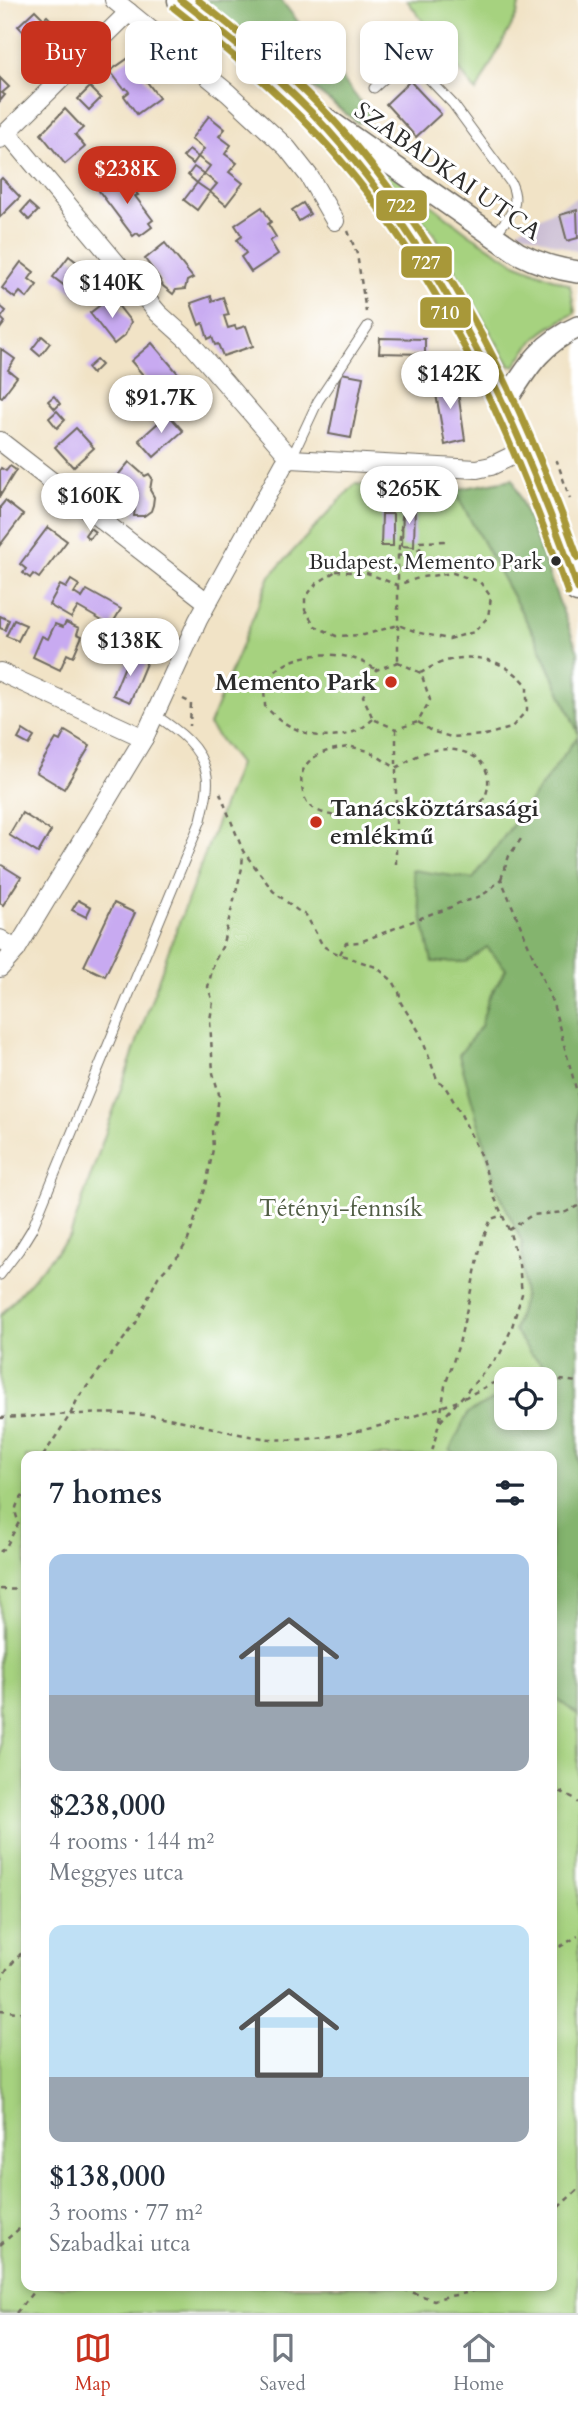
<!DOCTYPE html>
<html lang="en">
<head>
<meta charset="utf-8">
<style>
  :root { --surface:#fff; --page:#f2f2f3; --text:#1f2937; --muted:#747a83; --line:#e0e1e3; --accent:#c8321e }
  body { margin:0; font-family:Cardo,serif; background:var(--page); color:var(--text); height:100vh; display:flex; flex-direction:column; font-size:26px; white-space:nowrap }
  * { box-sizing:border-box; margin:0 }
  p { font-size:23px; color:var(--muted) }
  .icon { flex:none; width:38px; height:38px; fill:none; stroke:currentColor; stroke-width:2; stroke-linecap:round; stroke-linejoin:round }
  .map { position:relative; flex:1; overflow:hidden }
  .drawer { position:absolute; left:21px; top:1451px; width:536px; height:840px; display:flex; flex-direction:column; background:var(--surface); border-radius:14px; box-shadow:0 4px 10px #0003 }
  .drawer>* { flex:none }
  .guide { position:absolute; left:21px; top:21px; width:537px; height:63px; display:flex; gap:14px }
  .fabs { position:absolute; left:494px; top:1367px; display:grid; gap:14px }
  .fabs a { display:grid; place-items:center; width:63px; height:63px; border-radius:14px; background:var(--surface); box-shadow:0 4px 10px #0003; font-size:35px }
  .price { position:absolute; translate:-50% -60px; padding:0 16px; border-radius:24px; background:#fff; color:#222; font-size:23px; line-height:46px; filter:drop-shadow(0 2px 4px #0008) }
  .price::after { content:''; position:absolute; left:50%; top:42px; width:21px; height:16px; margin-left:-10px; background:inherit; clip-path:polygon(0 0,100% 0,50% 100%) }
  .price.current { background:var(--accent); color:#fff }
  ul { padding:0; list-style:none }
  li { display:grid; align-content:center; gap:14px; height:371px; padding:0 28px }
  li span { display:grid; place-items:center; height:217px; border-radius:14px; color:#555 }
  li>.icon { margin-inline-start:auto }
  span .icon { width:126px; height:126px; fill:#fffc; stroke-width:1 }
  li b { font-size:30px }
  h2 { display:flex; justify-content:space-between; align-items:center; height:84px; padding:0 28px; font-size:30px }
  .tag { padding:0 24px; border-radius:14px; background:var(--surface); box-shadow:0 4px 10px #0003; font-size:24px; line-height:63px }
  .tag.current { background:var(--accent); color:#fff }
  .tab-bar { display:flex; justify-content:space-around; align-items:center; height:98px; border-top:2px solid var(--line); background:var(--surface); font-size:19px; color:var(--muted) }
  .tab-bar a { display:grid; justify-items:center; gap:4px }
  .tab-bar .current { color:var(--accent) }
  .map>svg:first-child { display:block }
</style>
</head>
<body>
<div class="map">
<svg width="578" height="2313" viewBox="0 0 578 2313">
  <rect width="100%" height="100%" fill="#fff"/>
  <filter id="ink" filterUnits="userSpaceOnUse"><feTurbulence type="fractalNoise" baseFrequency=".0143" numOctaves="2"/><feDisplacementMap in="SourceGraphic" scale="14" xChannelSelector="R" yChannelSelector="G"/><feConvolveMatrix kernelMatrix="1 2 1 2 8 2 1 2 1" color-interpolation-filters="sRGB"/></filter>
  <filter id="wash" filterUnits="userSpaceOnUse"><feTurbulence type="fractalNoise" baseFrequency=".00686" numOctaves="4" result="noise"/><feDisplacementMap in="SourceGraphic" scale="28" xChannelSelector="R" yChannelSelector="G"/><feGaussianBlur stdDeviation="1.57" result="paint"/><feColorMatrix in="noise" values="0 0 0 0 0 0 0 0 0 0 0 0 0 0 0 0 0 1.4 0 .05"/><feComposite in="paint" operator="in"/></filter>
  <g filter="url(#wash)">
    <rect width="100%" height="100%" fill="#f1e3c6"/>
    <!-- industrial -->
    <path fill="#ccbfd4" d="M578,197V252L517,230Z"/>
    <!-- green -->
    <g fill="#a6d27f" stroke="#687e55" stroke-width="2" fill-rule="evenodd">
      <path d="M407,0H520L517,15L476,92Z"/>
      <path d="M368,156L469,234L515,263L570,285L575,313C543,330 535,335 515,366H510L434,234Z"/>
      <path d="M355,484L390,488V513H401L403,488L454,490L537,640L578,732V736L473,879L413,871L476,890L578,758V2313H0V1316L70,1236L168,952L239,764L209,725L270,576ZM506,1379H544V1418H506ZM26,1456H551V2286H26Z"/>
    </g>
    <!-- forest -->
    <g fill="#84b46e" stroke="#58704c" stroke-width="2">
      <path d="M200,0H281L372,117L358,123Z"/>
      <path d="M513,479L578,652V732L537,640L454,490Z"/>
      <path d="M578,736V1715L554,1697H551V1456H460L450,1450L468,1413L499,1397H506V1418H544V1393L551,1392L553,1372L530,1353L514,1330L524,1296L522,1242L497,1188L459,1055L481,1026L488,1000L506,969L487,947L466,962H432L412,870L473,879Z"/>
    </g>
    <g id="blocks">
      <!-- building -->
      <g fill="#c8aaf1">
        <path d="M35,10L44,19L47,16L65,34L46,55L18,26Z"/>
        <path d="M133,55L146,73L142,75L159,98L137,114L124,96L129,92L126,88L124,89L110,71Z"/>
        <path d="M0,78L9,87L2,93L5,95L0,101Z"/>
        <path d="M410,81L441,114L416,137L386,104Z"/>
        <path d="M90,87L101,98L89,110L78,99Z"/>
        <path d="M65,109L83,128L75,135L85,147L65,164L41,134Z"/>
        <path d="M209,116L225,129L219,136L231,145L225,154L237,163L229,172L243,183L226,205L210,192L217,184L204,174L210,166L198,157L204,149L191,139Z"/>
        <path d="M189,150L198,157L193,164L183,157Z"/>
        <path d="M194,167L204,174L197,183L210,192L197,210L184,200L197,183L188,175Z"/>
        <path d="M119,175L125,184L128,182L138,195L135,196L153,220L149,223L152,227L140,236L137,233L133,236L99,191Z"/>
        <path d="M2,178L20,197L0,217V180Z"/>
        <path d="M29,203L38,211L29,220L21,212Z"/>
        <path d="M303,203L310,214L299,221L292,210Z"/>
        <path d="M262,207L271,222L268,224L276,237L270,241L278,254L251,272L241,257L246,253L237,240L242,236L235,225Z"/>
        <path d="M577,210L578,238L567,241L560,215Z"/>
        <path d="M165,243L193,278L187,281L185,289L176,290L173,294L163,286L159,278L145,259Z"/>
        <path d="M69,256L93,275L78,296L53,277Z"/>
        <path d="M21,262L34,272L29,279L37,285L27,298L20,292L15,298L2,288Z"/>
        <path d="M211,296L212,301L223,297L229,315L224,316L228,328L235,326L236,329L246,326L253,346L223,356L218,344L215,345L212,337L208,339L203,323L199,325L191,303Z"/>
        <path d="M108,299H113L131,322L125,335L114,344L90,313Z"/>
        <path d="M0,306L6,311L1,318L5,322L0,329Z"/>
        <path d="M42,336L50,343L40,356L32,349Z"/>
        <path d="M380,338L425,339V354L379,353Z"/>
        <path d="M152,343L182,378L158,398L147,385L150,383L131,361Z"/>
        <path d="M1,349L15,359L8,370L17,377L2,397L0,396Z"/>
        <path d="M96,360L101,365L92,374L87,368Z"/>
        <path d="M341,373L363,377L351,438L329,434Z"/>
        <path d="M456,379L465,440L445,445L434,383Z"/>
        <path d="M54,396L60,404L55,409L48,401Z"/>
        <path d="M57,411L65,420L57,428L49,418Z"/>
        <path d="M168,414L183,431L154,457L139,440Z"/>
        <path d="M76,428L94,448L73,467L55,447Z"/>
        <path d="M129,462L145,476L149,474L152,478L150,490L154,497L153,505L151,511L144,516H134L135,508L109,486Z"/>
        <path d="M10,466L16,470L0,496V470L1,468L6,471Z"/>
        <path d="M5,501L23,515L0,545V507Z"/>
        <path d="M403,505H415L414,547L402,546Z"/>
        <path d="M382,514H393V546H381Z"/>
        <path d="M48,527L67,541L39,578L33,574L30,578L23,573L26,569L20,564Z"/>
        <path d="M90,528L95,532L89,539L85,535Z"/>
        <path d="M71,580L79,585L74,593L82,598L87,590L121,609L111,626L78,607L71,618L49,605L60,585L66,588Z"/>
        <path d="M0,616L9,620L5,630L0,628Z"/>
        <path d="M14,620L26,625L18,641L6,636Z"/>
        <path d="M66,622L79,628L77,634L82,636L73,657L67,654L60,670L33,657L42,636L48,639L55,624L63,627Z"/>
        <path d="M130,654L147,661L130,702L113,695Z"/>
        <path d="M23,730L34,737L29,745L18,739Z"/>
        <path d="M65,731L90,746L64,789L36,772L56,739L60,741Z"/>
        <path d="M22,813L51,831L38,853L9,835Z"/>
        <path d="M0,864L21,877L3,905L0,903Z"/>
        <path d="M78,900L91,907L86,917L72,910Z"/>
        <path d="M114,903L135,913L105,976L84,966Z"/>
      </g>
    </g>
  </g>
  <g filter="url(#ink)">
    <use href="#blocks" fill-opacity="0" stroke="#706b61" stroke-width="2"/>
    <g fill="none" stroke-linecap="round" stroke-linejoin="round">
      <defs>
        <g id="service">
          <path d="M374,88L408,57L453,104L511,183C522,207 508,217 494,236"/>
          <path d="M291,459L318,401L368,326"/>
          <path d="M0,1275L19,1250L32,1229L201,820C204,806 209,790 207,776C202,747 178,730 155,715"/>
        </g>
        <g id="minor">
          <path d="M114,0L228,93L287,148L309,176L335,221"/>
          <path d="M7,132L158,313L188,340L291,459"/>
          <path d="M0,139L129,12"/>
          <path d="M0,441L207,602"/>
          <path d="M0,672L144,738"/>
          <path d="M0,939L16,950"/>
          <path d="M0,968L16,950L144,738L198,620L284,464L291,459L477,469L491,466L526,449"/>
        </g>
        <g id="tertiary">
          <path d="M325,118L518,253C537,263 556,269 578,272"/>
          <path d="M506,401C527,368 541,343 578,327"/>
        </g>
        <path id="primary" d="M181,0C232,40 284,82 328,130C449,261 521,422 578,589"/>
      </defs>
      <!-- service casing -->
      <use href="#service" stroke="#706b61" stroke-width="11"/>
      <!-- minor casing -->
      <use href="#minor" stroke="#706b61" stroke-width="20"/>
      <!-- tertiary casing -->
      <use href="#tertiary" stroke="#706b61" stroke-width="24"/>
      <!-- primary casing -->
      <use href="#primary" stroke="#706b61" stroke-width="29"/>
      <!-- path -->
      <g stroke="#706b61" stroke-width="2.5" stroke-dasharray="5 5" stroke-linecap="butt">
        <path d="M348,231L357,254L366,312"/>
        <path d="M555,462L557,461L570,499"/>
        <path d="M397,482L396,510H403L398,556V661"/>
        <path d="M398,556L420,549V542L448,541"/>
        <path d="M336,571L367,573L397,585L422,577L453,573L480,582L491,597L488,617L474,632L449,639L420,633L398,625L364,635L336,636L315,626L305,610V598L316,584Z"/>
        <path d="M398,662L421,673L430,700L418,722L396,729L373,719L363,696L376,670Z"/>
        <path d="M183,699L191,703L190,726"/>
        <path d="M373,719C341,750 292,737 265,706C265,700 263,690 266,684C284,648 348,647 376,670"/>
        <path d="M418,722L431,731L451,737L485,735L511,728L527,710V685C499,653 457,649 421,673"/>
        <path d="M396,729V866"/>
        <path d="M352,747L369,751L396,768C405,763 415,756 424,753C451,743 496,753 487,791C481,816 444,819 423,816C414,815 406,808 398,807C389,805 376,813 367,815C351,819 323,817 310,806C305,802 303,793 302,787C296,757 329,748 352,747Z"/>
        <path d="M220,793L243,851L273,891L297,910L306,915L323,946L333,952L376,967L393,981L399,992L401,1003L420,1033L438,1082L444,1085L459,1110L482,1159L493,1194L509,1230L519,1264L522,1294L511,1330L500,1354L439,1423L431,1456"/>
        <path d="M501,879L509,856L521,839"/>
        <path d="M340,954L346,943L360,942L436,912C449,910 452,905 462,902C482,897 486,894 501,879L553,1004L578,1096"/>
        <path d="M509,1230L532,1215L566,1212L578,1206"/>
        <path d="M510,1379L533,1377L578,1382"/>
        <path d="M464,1398L491,1384L506,1380"/>
        <path d="M0,1418C48,1416 97,1411 144,1415C187,1418 228,1435 271,1439C329,1444 403,1421 458,1401"/>
        <path d="M440,1420L445,1386L459,1344L482,1241L491,1219L503,1215"/>
        <path d="M43,1456L70,1415L78,1398L136,1323L158,1277L179,1255L188,1240L206,1186L213,1149L212,1130L216,1122L219,1094L213,1073L210,1020L213,1002L208,987L214,962L222,947L242,868L243,853"/>
        <path d="M0,1552L7,1545L19,1522C12,1509 17,1503 26,1492"/>
        <path d="M0,1589L26,1590"/>
        <path d="M551,1787L574,1798L578,1803"/>
        <path d="M551,1952L578,1936"/>
        <path d="M0,1981L7,1969L26,1948"/>
        <path d="M0,2010L26,2013"/>
        <path d="M551,2214L576,2191L578,2186"/>
        <path d="M0,2245L26,2223"/>
        <path d="M394,2286L434,2300C450,2294 468,2296 481,2286"/>
        <path d="M16,2313L38,2286"/>
      </g>
      <!-- service -->
      <use href="#service" stroke="#fff" stroke-width="9"/>
      <!-- minor -->
      <use href="#minor" stroke="#fff" stroke-width="18"/>
      <!-- tertiary -->
      <use href="#tertiary" stroke="#fff" stroke-width="21"/>
      <!-- primary -->
      <use href="#primary" stroke="#fff" stroke-width="26"/>
      <defs>
        <path id="bus-1" d="M181,0C232,40 284,81 328,130C447,263 519,423 578,589"/>
        <path id="bus-2" d="M174,8C225,48 274,88 318,135C439,264 509,428 568,593"/>
        <path id="bus-3" d="M198,0C246,38 295,78 337,124C449,250 522,400 578,558"/>
      </defs>
      <!-- bus-1 casing -->
      <use href="#bus-1" stroke="#fff" stroke-width="12"/>
      <!-- bus-2 casing -->
      <use href="#bus-2" stroke="#fff" stroke-width="12"/>
      <!-- bus-3 casing -->
      <use href="#bus-3" stroke="#fff" stroke-width="12"/>
      <!-- bus-1 -->
      <use href="#bus-1" stroke="#a89839" stroke-width="7"/>
      <!-- bus-2 -->
      <use href="#bus-2" stroke="#a89839" stroke-width="7"/>
      <!-- bus-3 -->
      <use href="#bus-3" stroke="#a89839" stroke-width="7"/>
    </g>
  </g>
  <!-- markers -->
  <circle fill="#2b2b2b" stroke="#fff" stroke-width="2.5" cx="556" cy="561" r="6"/>
  <g fill="#c8321e" stroke="#fff" stroke-width="2.5">
    <circle cx="391" cy="682" r="7"/>
    <circle cx="316" cy="822" r="7"/>
  </g>
  <g text-anchor="middle" stroke-width="6" stroke-linejoin="round" paint-order="stroke">
    <!-- bus labels -->
    <g font-size="22" fill="#2b2b2b" stroke="#fff" text-anchor="end">
      <text x="543" y="569">Budapest, Memento Park</text>
    </g>
    <!-- street labels -->
    <g font-size="24" fill="#2b2b2b" stroke="#fff">
      <text transform="translate(448 171) rotate(35)" y="8">SZABADKAI UTCA</text>
    </g>
    <!-- poi labels -->
    <g font-size="24" font-weight="bold" fill="#2b2b2b" stroke="#fff" text-anchor="end">
      <text x="377" y="690">Memento Park</text>
      <text x="330" y="816" text-anchor="start">Tanácsköztársasági<tspan x="330" dy="28">emlékmű</tspan></text>
    </g>
    <!-- park labels -->
    <g font-size="24" fill="#505d44" stroke="#fff">
      <text x="341" y="1216">Tétényi-fennsík</text>
    </g>
  </g>
  <g stroke="#fff" stroke-width="2.5">
    <rect x="375" y="189" width="53" height="33" rx="7" fill="#a89839"/>
    <rect x="400" y="245" width="53" height="34" rx="7" fill="#a89839"/>
    <rect x="419" y="296" width="53" height="33" rx="7" fill="#a89839"/>
  </g>
  <g font-size="19" text-anchor="middle" font-weight="bold" fill="#fff">
    <text x="401" y="212">722</text>
    <text x="426" y="269">727</text>
    <text x="445" y="319">710</text>
  </g>
</svg>
<div class="fabs">
<a><svg class="icon" aria-label="locate" viewBox="0 0 24 24"><circle cx="12" cy="12" r="6"/><path d="M12 2v4M12 18v4M2 12h4M18 12h4"/></svg></a>
</div>
<b class="price current" style="left:127px;top:206px">$238K</b>
<b class="price" style="left:112px;top:320px">$140K</b>
<b class="price" style="left:450px;top:411px">$142K</b>
<b class="price" style="left:161px;top:435px">$91.7K</b>
<b class="price" style="left:409px;top:526px">$265K</b>
<b class="price" style="left:90px;top:533px">$160K</b>
<b class="price" style="left:130px;top:678px">$138K</b>
<div class="guide">
<a class="tag current">Buy</a>
<a class="tag">Rent</a>
<a class="tag">Filters</a>
<a class="tag">New</a>
</div>
<section class="drawer">
<h2>7 homes<svg class="icon" aria-label="filters" viewBox="0 0 24 24"><path d="M4 7h16M4 17h16"/><circle cx="9" cy="7" r="2"/><circle cx="15" cy="17" r="2"/></svg></h2>
<ul>
<li><span style="background:linear-gradient(#a9c7e8 65%,#9aa5b1 0)"><svg class="icon" aria-label="home" viewBox="0 0 24 24"><path d="M3 11l9-7 9 7M6 9v11h12V9"/></svg></span><div><b>$238,000</b><p>4 rooms · 144 m²</p><p>Meggyes utca</p></div></li>
<li><span style="background:linear-gradient(#bfe0f5 70%,#9aa5b1 0)"><svg class="icon" aria-label="home" viewBox="0 0 24 24"><path d="M3 11l9-7 9 7M6 9v11h12V9"/></svg></span><div><b>$138,000</b><p>3 rooms · 77 m²</p><p>Szabadkai utca</p></div></li>
</ul>
</section>
</div>
<nav class="tab-bar">
<a class="current"><svg class="icon" aria-label="map" viewBox="0 0 24 24"><path d="M3 6l6-2 6 2 6-2v14l-6 2-6-2-6 2zM9 4v14M15 6v14"/></svg>Map</a>
<a><svg class="icon" aria-label="saved" viewBox="0 0 24 24"><path d="M7 4h10v16l-5-4-5 4z"/></svg>Saved</a>
<a><svg class="icon" aria-label="home" viewBox="0 0 24 24"><path d="M3 11l9-7 9 7M6 9v11h12V9"/></svg>Home</a>
</nav>
</body>
</html>
